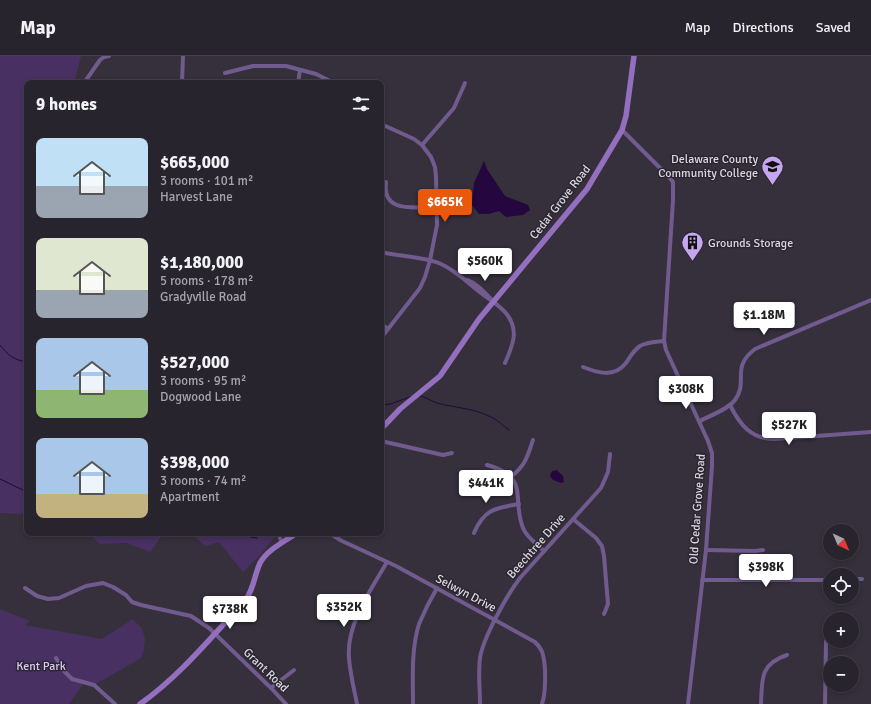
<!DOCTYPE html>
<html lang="en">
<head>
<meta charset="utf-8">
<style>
  :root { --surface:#28242d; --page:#343039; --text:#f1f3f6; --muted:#a5a4aa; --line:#444149; --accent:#ea580c }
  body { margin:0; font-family:Signika,sans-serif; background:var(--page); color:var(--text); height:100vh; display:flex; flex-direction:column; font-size:15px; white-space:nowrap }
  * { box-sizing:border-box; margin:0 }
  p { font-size:13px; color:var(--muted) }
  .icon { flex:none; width:22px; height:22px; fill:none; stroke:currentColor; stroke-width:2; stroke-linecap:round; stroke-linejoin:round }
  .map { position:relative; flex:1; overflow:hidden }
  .panel { position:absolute; left:24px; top:24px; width:360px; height:456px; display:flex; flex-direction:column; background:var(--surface); border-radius:8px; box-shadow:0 2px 6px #0003,0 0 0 1px var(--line) }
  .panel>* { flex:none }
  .needle { width:26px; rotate:136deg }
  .controls { position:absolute; left:823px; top:468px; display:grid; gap:8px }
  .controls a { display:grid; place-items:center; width:36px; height:36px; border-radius:50%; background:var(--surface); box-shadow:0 2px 6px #0003,0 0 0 1px var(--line); font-size:20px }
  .price { position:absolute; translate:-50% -34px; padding:0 9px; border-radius:4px; background:#fff; color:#222; font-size:13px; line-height:26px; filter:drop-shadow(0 1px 2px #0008) }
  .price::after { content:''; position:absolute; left:50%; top:24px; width:12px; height:9px; margin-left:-6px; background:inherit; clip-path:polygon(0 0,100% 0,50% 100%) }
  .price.current { background:var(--accent); color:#fff }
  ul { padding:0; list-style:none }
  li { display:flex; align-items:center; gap:12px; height:100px; padding:0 12px }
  li span { display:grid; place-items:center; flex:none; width:112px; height:80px; border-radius:8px; color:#555 }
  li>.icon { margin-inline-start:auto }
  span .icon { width:48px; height:48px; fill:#fffc; stroke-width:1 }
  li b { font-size:17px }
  h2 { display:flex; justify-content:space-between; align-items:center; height:48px; padding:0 12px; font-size:17px }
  header { display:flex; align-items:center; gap:24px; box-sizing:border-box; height:56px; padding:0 20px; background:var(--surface); border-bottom:1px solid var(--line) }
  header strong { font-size:19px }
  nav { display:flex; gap:22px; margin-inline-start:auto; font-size:14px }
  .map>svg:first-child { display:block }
</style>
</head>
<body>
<header>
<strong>Map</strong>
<nav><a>Map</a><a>Directions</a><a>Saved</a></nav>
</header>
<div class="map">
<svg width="871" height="648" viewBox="0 0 871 648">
  <rect width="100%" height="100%" fill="#35303c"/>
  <!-- green -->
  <g fill="#483162">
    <path d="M0,0H81L74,27H27V458L0,457Z"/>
    <path d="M89,477H164L150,496L126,487L99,488Z"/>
    <path d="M191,477H272L275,481L258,501L243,516L219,486L205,490Z"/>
    <path d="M0,553L30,565L25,569L102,583L133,563L142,573L145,583L144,593L141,602L94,629L83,628L69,648H0Z"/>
  </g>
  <!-- water -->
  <g fill="#25063f">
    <path d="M484,105L487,113L505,140L528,149L530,154L523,159L506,161L499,155L489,158H479L472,149L474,127Z"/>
    <path d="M557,414L563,420L564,426L561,427L553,424L550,420L552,415Z"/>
  </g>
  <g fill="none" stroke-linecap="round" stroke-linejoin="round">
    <!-- stream -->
    <g stroke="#25063f" stroke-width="1">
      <path d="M0,289C8,299 13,304 27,306"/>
      <path d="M420,340C426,341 431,345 437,347C455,352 474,352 491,361C498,364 503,370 509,374"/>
      <path d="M381,349L390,348L413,340"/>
      <path d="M0,423L27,436"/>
      <path d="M242,477L250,481L257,482"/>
    </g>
    <!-- street -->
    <g stroke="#715b8e" stroke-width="4">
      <path d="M225,17L253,10H286L316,18L334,27"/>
      <path d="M84,27L100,4L104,1L109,0"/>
      <path d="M182,27L183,0"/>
      <path d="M298,27L300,14"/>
      <path d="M381,68L414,83L422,89L431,101L435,111L436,121L437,169L430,204L425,221L420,232L381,282"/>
      <path d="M622,74L669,121L673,126V144L664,285L666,294L708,385L712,397V410L706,494L688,648"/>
      <path d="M422,89L454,52L465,27"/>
      <path d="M386,126C382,158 415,151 436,151"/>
      <path d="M381,196C401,201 422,200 441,208C461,217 475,235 494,246"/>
      <path d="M467,224C478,228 485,237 493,245C497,249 501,252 505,256C520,273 513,289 505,307"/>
      <path d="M381,268L388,273"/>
      <path d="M583,311C598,317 614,322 626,307C630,301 633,295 640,290C647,286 656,286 664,285"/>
      <path d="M730,349C740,369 751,383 775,383L871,376"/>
      <path d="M700,365C711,359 727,354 735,344C749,325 730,312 755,293L871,244"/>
      <path d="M381,385L443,399L452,397"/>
      <path d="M487,409C531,421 511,442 523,472C527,482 537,488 544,495"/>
      <path d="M511,421C526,408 527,402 533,384"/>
      <path d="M573,463L596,482L602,490L604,500L608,548L604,558"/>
      <path d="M278,477L282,487"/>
      <path d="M329,477L342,485L396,510L535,586C539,590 542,594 543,599C546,611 546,637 542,648"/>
      <path d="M474,477C484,453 496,452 519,448"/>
      <path d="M706,494L755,495L763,494"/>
      <path d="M852,523H862"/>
      <path d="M702,524H830"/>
      <path d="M25,532L37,540L48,543L59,542L86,530L103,527L113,531L126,539L132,546L141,549L191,560L209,572L271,632L286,648"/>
      <path d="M56,602L64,615L72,623L94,629L115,648"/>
      <path d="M271,632L294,614"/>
      <path d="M357,648C354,633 350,617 349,602C346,568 371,534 387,506"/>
      <path d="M413,648C413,622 411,594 419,568C424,556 430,544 437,532"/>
      <path d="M480,648C480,633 478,617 480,602C483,582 507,539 520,522L601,432L608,416L610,398"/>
      <path d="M761,648C762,623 760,608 787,599"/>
      <path d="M825,648L826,585"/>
    </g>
    <!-- secondary -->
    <g stroke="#946fc0" stroke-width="5.5">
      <path d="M381,373L400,353L440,320L479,263L587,133L622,74L626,60L634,0"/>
      <path d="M140,648C180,620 212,580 245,545C254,533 254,520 260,507C267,494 285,485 297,477"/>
    </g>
  </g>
  <!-- icons -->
  <defs>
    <symbol id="university-pin" viewBox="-11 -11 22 30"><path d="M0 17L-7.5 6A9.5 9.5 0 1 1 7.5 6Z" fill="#c6a6f0" stroke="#2b2632"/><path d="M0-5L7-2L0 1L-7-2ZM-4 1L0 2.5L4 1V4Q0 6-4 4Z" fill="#111"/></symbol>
    <symbol id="building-pin" viewBox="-11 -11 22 30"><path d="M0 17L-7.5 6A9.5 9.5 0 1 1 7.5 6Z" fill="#c6a6f0" stroke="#2b2632"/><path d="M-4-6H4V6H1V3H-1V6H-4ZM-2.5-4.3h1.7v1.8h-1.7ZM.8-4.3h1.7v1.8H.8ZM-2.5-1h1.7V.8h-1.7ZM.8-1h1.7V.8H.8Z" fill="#111"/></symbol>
  </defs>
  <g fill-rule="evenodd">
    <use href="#university-pin" x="760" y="98" width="25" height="34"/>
    <use href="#building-pin" x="680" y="174" width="25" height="34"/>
  </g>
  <g text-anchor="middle" stroke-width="3" stroke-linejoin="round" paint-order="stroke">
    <!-- poi labels -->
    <g font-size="12" fill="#d9d6de" stroke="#2b2632" text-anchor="end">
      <text x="758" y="107">Delaware County<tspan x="758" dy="14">Community College</tspan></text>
      <text x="708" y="191" text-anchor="start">Grounds Storage</text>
    </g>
    <!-- street labels -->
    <g font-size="12" fill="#d9d6de" stroke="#2b2632">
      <text transform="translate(560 146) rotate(-52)" y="4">Cedar Grove Road</text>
      <text transform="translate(697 453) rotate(-86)" y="4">Old Cedar Grove Road</text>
      <text transform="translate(536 490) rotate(-49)" y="4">Beechtree Drive</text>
      <text transform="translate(466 537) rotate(28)" y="4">Selwyn Drive</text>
      <text transform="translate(266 614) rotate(44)" y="4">Grant Road</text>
    </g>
    <!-- park labels -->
    <g font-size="12" fill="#d9c8f3" stroke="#2b2632">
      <text x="41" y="614">Kent Park</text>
    </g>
  </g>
</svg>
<div class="controls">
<a><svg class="needle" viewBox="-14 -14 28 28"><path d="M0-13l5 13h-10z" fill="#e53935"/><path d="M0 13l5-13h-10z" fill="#a5a4aa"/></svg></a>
<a><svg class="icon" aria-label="locate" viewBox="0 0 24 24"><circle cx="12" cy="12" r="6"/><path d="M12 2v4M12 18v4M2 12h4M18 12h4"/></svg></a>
<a>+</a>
<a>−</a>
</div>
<b class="price current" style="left:445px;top:167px">$665K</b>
<b class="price" style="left:485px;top:226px">$560K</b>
<b class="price" style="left:764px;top:280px">$1.18M</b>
<b class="price" style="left:686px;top:354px">$308K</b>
<b class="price" style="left:789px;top:390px">$527K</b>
<b class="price" style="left:486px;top:448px">$441K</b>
<b class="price" style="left:766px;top:532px">$398K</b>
<b class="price" style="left:344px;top:572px">$352K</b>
<b class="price" style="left:230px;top:574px">$738K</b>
<section class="panel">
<h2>9 homes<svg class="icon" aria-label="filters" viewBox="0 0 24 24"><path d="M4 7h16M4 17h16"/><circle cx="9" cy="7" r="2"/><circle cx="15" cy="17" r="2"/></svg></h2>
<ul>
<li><span style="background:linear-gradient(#bfe0f5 60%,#9aa5b1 0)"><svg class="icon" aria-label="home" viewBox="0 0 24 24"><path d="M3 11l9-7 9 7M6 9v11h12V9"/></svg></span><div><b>$665,000</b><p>3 rooms · 101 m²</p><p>Harvest Lane</p></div></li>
<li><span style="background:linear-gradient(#dfe7d0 65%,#9aa5b1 0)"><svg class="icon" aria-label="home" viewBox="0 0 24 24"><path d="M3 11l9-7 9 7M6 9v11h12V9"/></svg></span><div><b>$1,180,000</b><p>5 rooms · 178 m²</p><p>Gradyville Road</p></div></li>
<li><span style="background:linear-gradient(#a9c7e8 65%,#8fb573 0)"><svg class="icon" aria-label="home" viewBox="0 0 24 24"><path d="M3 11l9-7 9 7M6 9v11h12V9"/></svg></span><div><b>$527,000</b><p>3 rooms · 95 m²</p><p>Dogwood Lane</p></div></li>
<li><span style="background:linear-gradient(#a9c7e8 70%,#c2b280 0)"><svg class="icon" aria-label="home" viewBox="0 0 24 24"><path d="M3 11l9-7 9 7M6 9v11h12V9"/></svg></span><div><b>$398,000</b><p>3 rooms · 74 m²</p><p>Apartment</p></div></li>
</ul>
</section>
</div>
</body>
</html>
